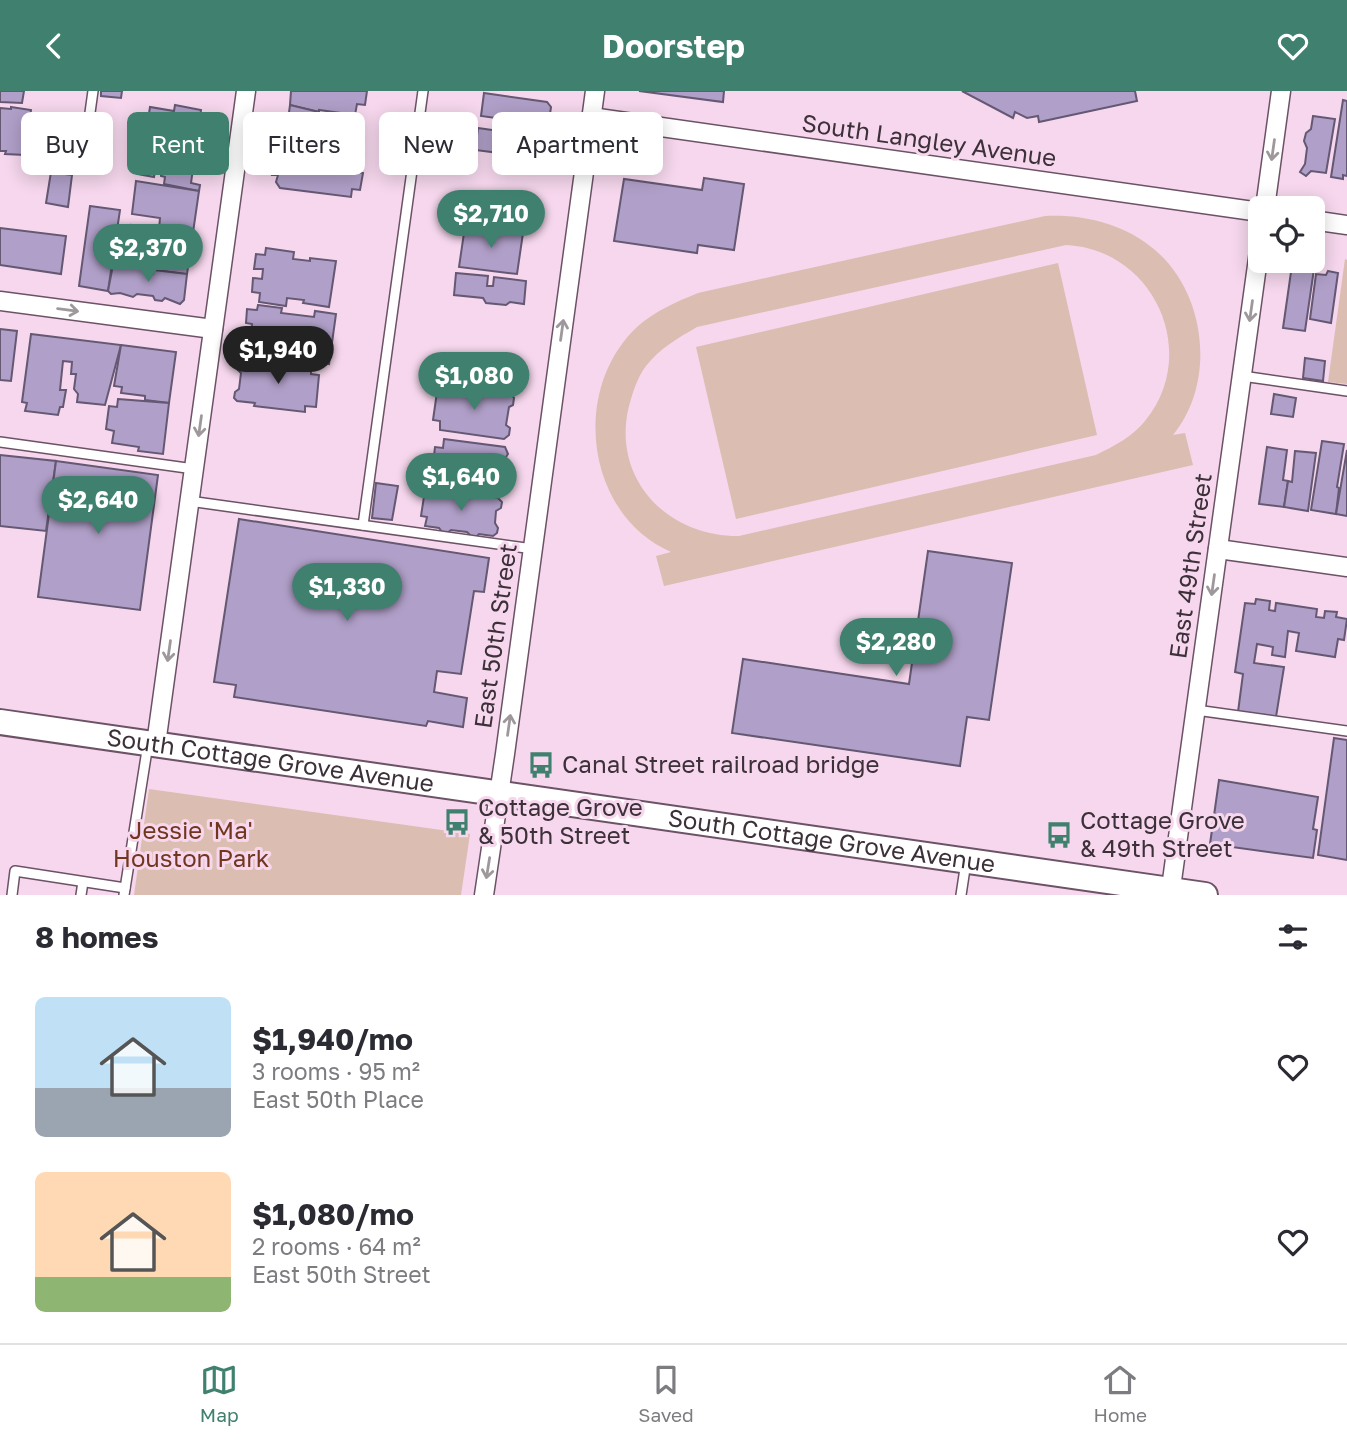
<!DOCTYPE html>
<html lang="en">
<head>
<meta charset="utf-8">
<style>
  :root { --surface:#fff; --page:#f2f2f3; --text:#2b2b33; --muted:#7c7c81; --line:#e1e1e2; --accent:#3f806f }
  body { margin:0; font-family:"Golos Text",sans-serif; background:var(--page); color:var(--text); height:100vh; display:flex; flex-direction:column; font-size:26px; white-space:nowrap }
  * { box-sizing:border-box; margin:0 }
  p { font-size:23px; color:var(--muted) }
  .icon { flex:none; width:38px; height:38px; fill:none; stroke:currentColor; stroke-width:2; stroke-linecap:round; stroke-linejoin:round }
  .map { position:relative; height:804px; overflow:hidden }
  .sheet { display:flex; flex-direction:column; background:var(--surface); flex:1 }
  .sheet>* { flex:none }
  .guide { position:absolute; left:21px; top:21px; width:700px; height:63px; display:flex; gap:14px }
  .fabs { position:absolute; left:1248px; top:105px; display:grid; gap:14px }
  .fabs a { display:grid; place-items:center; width:77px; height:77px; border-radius:10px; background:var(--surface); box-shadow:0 4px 18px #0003; font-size:35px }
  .price { position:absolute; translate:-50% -60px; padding:0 16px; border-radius:24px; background:var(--accent); color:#fff; font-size:23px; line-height:46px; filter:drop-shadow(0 2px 4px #0008) }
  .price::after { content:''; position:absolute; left:50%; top:42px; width:21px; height:16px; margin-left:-10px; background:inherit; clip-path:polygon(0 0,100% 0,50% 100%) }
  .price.active { background:#222; color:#fff }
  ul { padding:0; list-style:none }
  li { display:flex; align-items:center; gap:21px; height:175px; padding:0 35px }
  li span { display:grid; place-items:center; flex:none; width:196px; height:140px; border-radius:10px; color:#555 }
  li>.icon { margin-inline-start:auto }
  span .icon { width:84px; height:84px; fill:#fffc; stroke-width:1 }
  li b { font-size:30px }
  h2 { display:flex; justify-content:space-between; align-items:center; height:84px; padding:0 35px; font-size:30px }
  .pill { padding:0 24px; border-radius:10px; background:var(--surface); box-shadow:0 4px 18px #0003; font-size:24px; line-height:63px }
  .pill.active { background:var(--accent); color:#fff }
  header { display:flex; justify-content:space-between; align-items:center; height:91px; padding:0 35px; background:var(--accent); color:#fff; font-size:32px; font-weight:700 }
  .tabs { display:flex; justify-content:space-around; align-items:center; height:98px; border-top:2px solid var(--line); background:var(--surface); font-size:19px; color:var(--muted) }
  .tabs a { display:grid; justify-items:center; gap:4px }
  .tabs .active { color:var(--accent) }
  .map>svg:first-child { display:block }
</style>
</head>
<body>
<header><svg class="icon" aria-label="back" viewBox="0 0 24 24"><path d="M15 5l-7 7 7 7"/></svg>Doorstep<svg class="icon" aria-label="heart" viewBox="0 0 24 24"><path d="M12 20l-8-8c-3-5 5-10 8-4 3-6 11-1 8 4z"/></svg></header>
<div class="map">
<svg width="1347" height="804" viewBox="0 0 1347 804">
  <rect width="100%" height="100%" fill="#f6d7ed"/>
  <!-- green -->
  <g fill="#dcbdb1" fill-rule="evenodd">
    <path d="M1045,125C1084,123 1125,133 1155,159C1207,203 1216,292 1173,344L1185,342L1193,374L664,495L656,465L671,461C586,424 570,299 637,236C655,220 676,211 698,202ZM1066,154C1154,158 1201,262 1145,330C1132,346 1114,355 1096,364L739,445C667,446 611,387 629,315C633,301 637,287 646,275C659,258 678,247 697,236Z"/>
    <path d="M1345,168L1347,169V293L1328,291Z"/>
    <path d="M1058,172L1097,344L736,428L696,256Z"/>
    <path d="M149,698L470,743L461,804H134Z"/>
  </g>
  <!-- building -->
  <g fill="#b09fc8" stroke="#645873" stroke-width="2">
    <path d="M0,0H24L22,12L0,11Z"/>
    <path d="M101,0H122L121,7L101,5Z"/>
    <path d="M291,0H367L365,14L357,13L355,24L319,19V21L290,14Z"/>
    <path d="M639,0H724L723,11Z"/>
    <path d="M962,0H1135L1137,10L1039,31L1038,25L1027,27L1015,21L1013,27Z"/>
    <path d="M484,2L547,11L551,16L550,23L546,25L545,34L481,25Z"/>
    <path d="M1343,9L1347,10V85L1343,84V88L1331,86Z"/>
    <path d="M175,14L201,19L191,92L200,94L199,100L164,93L165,86L161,85V81L155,80L154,86L137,83L140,64L167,68V58L144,55L150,16L174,20Z"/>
    <path d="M290,14L319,21V27L356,31L354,43L361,44L358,63L350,62L348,74L314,69L310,73L283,66Z"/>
    <path d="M11,16L31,19L25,64L5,63L6,60H0V17L11,18Z"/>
    <path d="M1313,25L1335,28L1326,82L1311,80L1306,85L1300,81L1305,73L1307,57L1304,50L1306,42L1311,38Z"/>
    <path d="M478,37L543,46L545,49V55L540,58L539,67L475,59Z"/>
    <path d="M283,66L320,75L323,79L341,82V78L363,82L360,99L352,98L351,106L280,97L276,91L278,84H272L274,69L282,70Z"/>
    <path d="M51,81L72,84L68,116L46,112Z"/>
    <path d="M704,87L744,93L734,159L698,154L697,162L614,150L624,88L702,99Z"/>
    <path d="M136,90L199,100L187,183L154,179L155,170L126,168L131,134L159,138L160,127L132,123Z"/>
    <path d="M90,115L120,119L108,200L79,195Z"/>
    <path d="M465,135L523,142L517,183L459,176Z"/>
    <path d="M0,137L66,145L61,183L0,174Z"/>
    <path d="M266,157L294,161L293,168L310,170V167L336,170L329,216L303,212L304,209L287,207L286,215L259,211L260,202L252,201L253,187L262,188L263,178H254L256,163L265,164Z"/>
    <path d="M1296,170L1304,171L1307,175L1314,178L1305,240L1283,237L1292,174Z"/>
    <path d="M113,174L146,178V182L153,183L154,179L187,183L184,209L180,213L165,207L162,210L155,209L153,205L137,203L133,206L120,202L111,203L108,200Z"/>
    <path d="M1328,180L1338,182L1331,232L1310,228L1316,183L1326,184Z"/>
    <path d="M456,182L488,185L487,195H493L494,186L526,190L524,213L510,211L506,214L486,212L483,207L454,204Z"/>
    <path d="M258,214L282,217L281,222L314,226L315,220L336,223L329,273L275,263L274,266L252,263L254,254L243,253L245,241H251L252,233L246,232L247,218L257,219Z"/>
    <path d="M0,238L17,240L11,290L0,289Z"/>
    <path d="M31,243L121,254L105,314L77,311L78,303L74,298L76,283H71L72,271L63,270L60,299H66L63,316H60L58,324L25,320L27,312L22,311Z"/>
    <path d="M121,254L176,261L169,312L145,309V305L121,302L122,296L114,295Z"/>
    <path d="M1305,267L1325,270L1323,290L1303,287Z"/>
    <path d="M243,271L311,276V283L319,284L316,316L305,315V321L254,315L255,312L237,310L234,307L235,301L239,298L241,282L238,279Z"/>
    <path d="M448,295L511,302L514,307L513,314L509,316L506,334L510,337L509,344L504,348L440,339V330L433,329L437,301L442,302L443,298Z"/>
    <path d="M1274,303L1296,307L1293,326L1271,323Z"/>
    <path d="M118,308L169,312L163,363L138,360L139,356L112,352L114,340L106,338L109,315L117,316Z"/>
    <path d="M444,348L505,356L508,363L504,369L502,402L499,404L475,400L476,397L438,392L440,383L432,382L435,356L443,357Z"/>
    <path d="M1322,350L1344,353L1337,396L1339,397L1336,423L1311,419Z"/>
    <path d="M1267,356L1287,359L1283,389L1288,390L1284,416L1259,413Z"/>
    <path d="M1347,359V425L1336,423Z"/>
    <path d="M1295,360L1316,362L1308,420L1284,416L1288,390L1292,391Z"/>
    <path d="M0,364L56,370L46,440L0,435Z"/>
    <path d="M56,370L158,384L140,519L38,506Z"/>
    <path d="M376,392L398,395L392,429L372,427Z"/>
    <path d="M425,399L453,403L456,405L468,404L470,407L476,405L498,407L502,411L501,417L496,420L495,432L498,437L497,442L493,445L479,443L476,446L471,445L467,441L451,439L447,442H443L439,437L425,435L427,426L421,425Z"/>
    <path d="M239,428L489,467L484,501L474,500L461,583L437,580L434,601L467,607L463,636L428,630L426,635L234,606L236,594L214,591Z"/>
    <path d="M928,460L1012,472L989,629L967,626L960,675L732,642L743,568L909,593Z"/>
    <path d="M1256,508L1270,510L1269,519L1275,520L1276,512L1317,518L1316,526L1324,527L1325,520L1337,521L1336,526L1347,528L1344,549L1338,548L1335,566L1296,560L1299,542L1288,540L1285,566L1272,564L1273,556L1257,553L1254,572L1284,576L1276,626L1238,621L1243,583L1235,581L1245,512L1255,513Z"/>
    <path d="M1334,647L1347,649V769L1318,764Z"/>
    <path d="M1219,689L1318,706L1313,738L1317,739L1313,767L1210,753Z"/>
  </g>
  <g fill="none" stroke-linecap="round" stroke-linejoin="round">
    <defs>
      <g id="lane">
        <path d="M83,72L93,0"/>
        <path d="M1242,285L1347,300"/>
        <path d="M0,351L194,378"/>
        <path d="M189,410L533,458"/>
        <path d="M363,434L423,0"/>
        <path d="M1196,619L1347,640"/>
        <path d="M12,804L15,780L125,797"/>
        <path d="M81,804L83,791"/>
        <path d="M124,804L148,653"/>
        <path d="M961,804L966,771"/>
      </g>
      <g id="street">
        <path d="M591,26L1260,121"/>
        <path d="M1265,117L1281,0"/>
        <path d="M1312,129L1347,134"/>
        <path d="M0,210L213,238"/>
        <path d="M1218,458L1347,476"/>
        <path d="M156,653L246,0"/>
        <path d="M484,804L505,663L595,0"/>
        <path d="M1170,804L1260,153"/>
      </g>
      <g id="secondary">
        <path id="s1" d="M0,631L1205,804"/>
      </g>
    </defs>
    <!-- lane casing -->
    <use href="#lane" stroke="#6c5265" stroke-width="12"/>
    <!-- street casing -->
    <use href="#street" stroke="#6c5265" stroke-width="21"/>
    <!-- secondary casing -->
    <use href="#secondary" stroke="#6c5265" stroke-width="28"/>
    <!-- lane -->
    <use href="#lane" stroke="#fff" stroke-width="9"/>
    <!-- street -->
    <use href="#street" stroke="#fff" stroke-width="18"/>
    <!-- secondary -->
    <use href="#secondary" stroke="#fff" stroke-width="24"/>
  </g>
  <!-- one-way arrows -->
  <defs><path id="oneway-shaft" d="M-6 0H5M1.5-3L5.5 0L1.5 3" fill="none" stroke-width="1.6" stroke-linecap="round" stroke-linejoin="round" transform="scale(1.75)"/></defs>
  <g stroke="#9e989c">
    <use href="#oneway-shaft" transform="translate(1273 59) rotate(98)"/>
    <use href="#oneway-shaft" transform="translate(68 219) rotate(7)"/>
    <use href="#oneway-shaft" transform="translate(1251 220) rotate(98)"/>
    <use href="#oneway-shaft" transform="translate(562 239) rotate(-82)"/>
    <use href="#oneway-shaft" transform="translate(200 335) rotate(98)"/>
    <use href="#oneway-shaft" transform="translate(1213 494) rotate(98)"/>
    <use href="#oneway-shaft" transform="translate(169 560) rotate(98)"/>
    <use href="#oneway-shaft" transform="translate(509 634) rotate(-82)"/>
    <use href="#oneway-shaft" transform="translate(488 777) rotate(99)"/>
  </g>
  <!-- icons -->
  <defs>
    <symbol id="bus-bare" viewBox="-9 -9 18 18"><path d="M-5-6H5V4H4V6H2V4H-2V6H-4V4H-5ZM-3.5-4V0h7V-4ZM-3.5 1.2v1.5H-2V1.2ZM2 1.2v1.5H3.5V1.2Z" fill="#3f806f" stroke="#f6d7ed" stroke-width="2.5" paint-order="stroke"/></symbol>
  </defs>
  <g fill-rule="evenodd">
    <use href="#bus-bare" x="522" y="655" width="38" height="38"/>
    <use href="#bus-bare" x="438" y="712" width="38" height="38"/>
    <use href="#bus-bare" x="1040" y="725" width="38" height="38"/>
  </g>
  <g text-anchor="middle" stroke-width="6" stroke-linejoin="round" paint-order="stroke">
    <!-- street labels -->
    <g font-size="24" fill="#3c3039" stroke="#f6d7ed">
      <text transform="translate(929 50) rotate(8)" y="8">South Langley Avenue</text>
      <text transform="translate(1191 475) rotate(-82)" y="8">East 49th Street</text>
      <text transform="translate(496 545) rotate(-82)" y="8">East 50th Street</text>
      <text dy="8" stroke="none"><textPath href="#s1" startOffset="273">South Cottage Grove Avenue</textPath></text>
      <text dy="8" stroke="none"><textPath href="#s1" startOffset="840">South Cottage Grove Avenue</textPath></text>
    </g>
    <!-- poi labels -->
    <g font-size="24" fill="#3c3039" stroke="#f6d7ed" text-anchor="start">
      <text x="562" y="682">Canal Street railroad bridge</text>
      <text x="478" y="725">Cottage Grove<tspan x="478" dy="28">&amp; 50th Street</tspan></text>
      <text x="1080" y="738">Cottage Grove<tspan x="1080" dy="28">&amp; 49th Street</tspan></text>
    </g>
    <!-- park labels -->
    <g font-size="24" fill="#71361e" stroke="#f6d7ed">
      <text x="191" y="748">Jessie 'Ma'<tspan x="191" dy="28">Houston Park</tspan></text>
    </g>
  </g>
</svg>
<div class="fabs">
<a><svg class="icon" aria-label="locate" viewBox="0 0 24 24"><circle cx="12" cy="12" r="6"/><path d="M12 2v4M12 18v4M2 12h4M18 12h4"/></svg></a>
</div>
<b class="price" style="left:491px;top:159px">$2,710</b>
<b class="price" style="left:148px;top:193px">$2,370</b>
<b class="price active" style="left:278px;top:295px">$1,940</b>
<b class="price" style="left:474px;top:321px">$1,080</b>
<b class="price" style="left:461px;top:422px">$1,640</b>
<b class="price" style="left:98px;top:445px">$2,640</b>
<b class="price" style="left:347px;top:532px">$1,330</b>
<b class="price" style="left:896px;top:587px">$2,280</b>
<div class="guide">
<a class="pill">Buy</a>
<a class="pill active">Rent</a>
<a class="pill">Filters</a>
<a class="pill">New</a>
<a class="pill">Apartment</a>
</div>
</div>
<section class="sheet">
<h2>8 homes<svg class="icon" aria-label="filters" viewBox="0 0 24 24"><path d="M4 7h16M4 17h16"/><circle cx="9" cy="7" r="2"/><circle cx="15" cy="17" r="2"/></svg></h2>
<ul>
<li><span style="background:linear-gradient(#bfe0f5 65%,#9aa5b1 0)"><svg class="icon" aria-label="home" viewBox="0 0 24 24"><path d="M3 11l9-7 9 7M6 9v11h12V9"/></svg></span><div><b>$1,940/mo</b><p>3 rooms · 95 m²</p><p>East 50th Place</p></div><svg class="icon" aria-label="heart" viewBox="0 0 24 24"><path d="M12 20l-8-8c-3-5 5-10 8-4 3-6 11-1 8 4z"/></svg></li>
<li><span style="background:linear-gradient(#ffd9b3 75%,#8fb573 0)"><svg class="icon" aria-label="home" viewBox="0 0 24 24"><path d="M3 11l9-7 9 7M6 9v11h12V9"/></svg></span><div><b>$1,080/mo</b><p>2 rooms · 64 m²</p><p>East 50th Street</p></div><svg class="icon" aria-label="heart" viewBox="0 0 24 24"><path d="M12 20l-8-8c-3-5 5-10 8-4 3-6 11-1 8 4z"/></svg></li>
</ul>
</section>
<nav class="tabs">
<a class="active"><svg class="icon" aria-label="map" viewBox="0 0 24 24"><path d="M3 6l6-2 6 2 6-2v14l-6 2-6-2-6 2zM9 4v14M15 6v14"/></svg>Map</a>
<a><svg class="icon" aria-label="saved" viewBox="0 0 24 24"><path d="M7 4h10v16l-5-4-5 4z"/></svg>Saved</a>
<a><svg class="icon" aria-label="home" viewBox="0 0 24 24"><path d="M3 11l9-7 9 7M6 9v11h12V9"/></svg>Home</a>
</nav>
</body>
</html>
